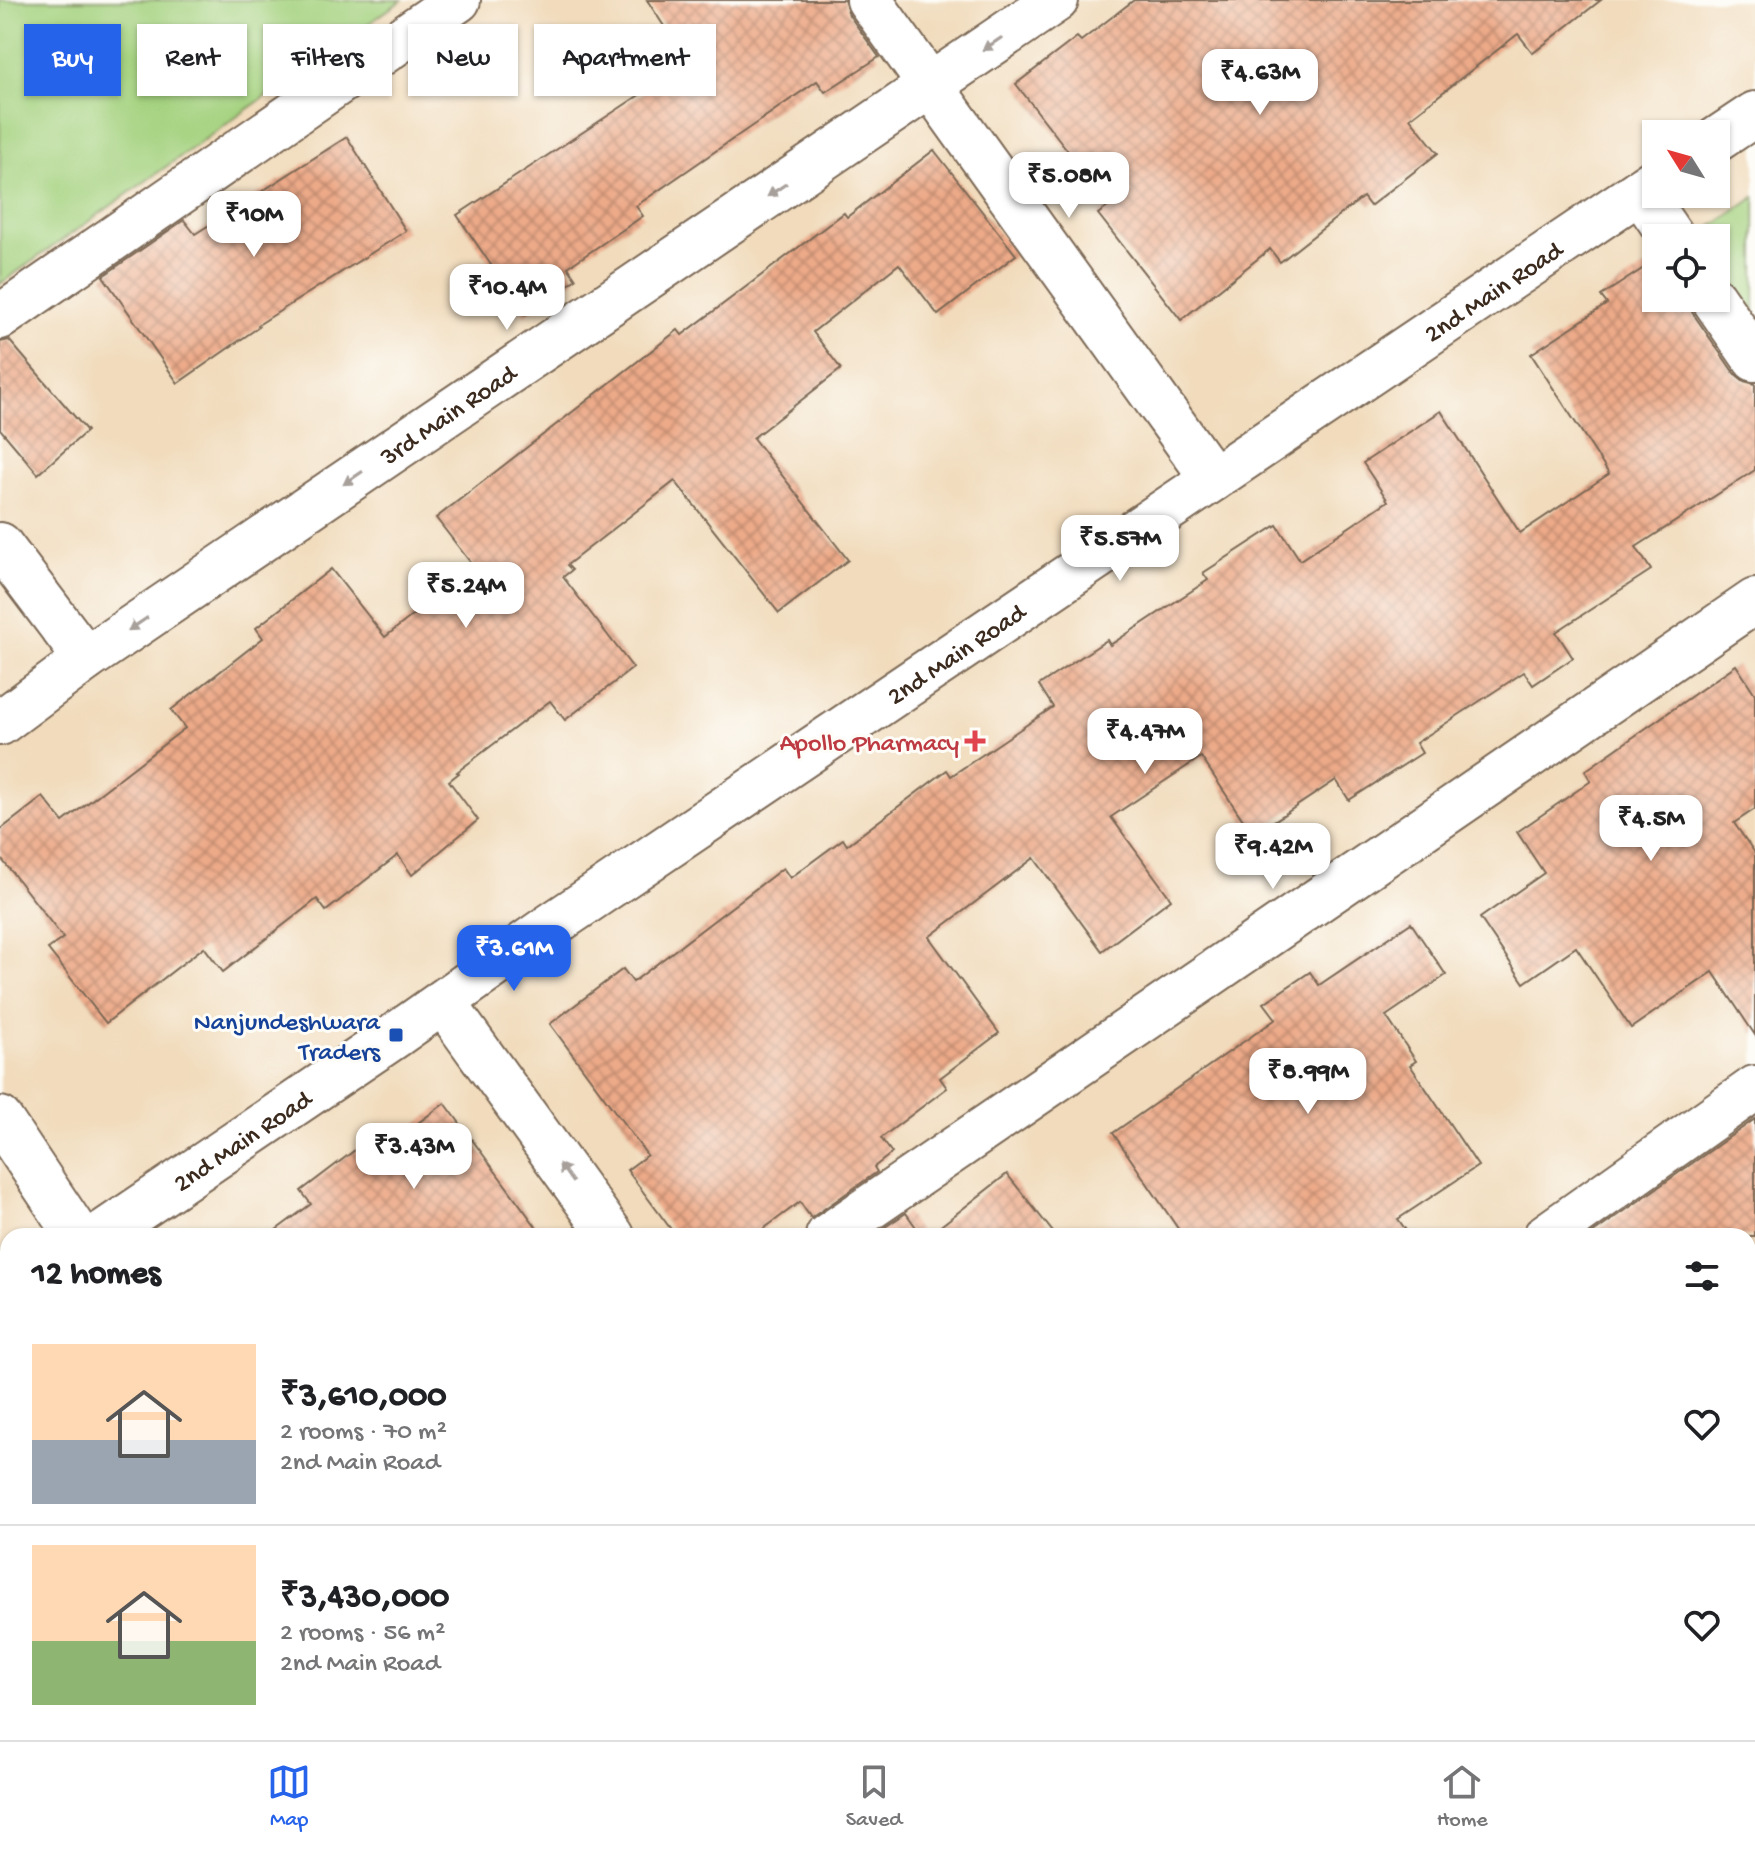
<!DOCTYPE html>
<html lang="en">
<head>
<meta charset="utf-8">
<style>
  :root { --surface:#fff; --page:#f6f6f6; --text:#202124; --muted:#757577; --line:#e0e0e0; --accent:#2563eb }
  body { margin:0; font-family:"Gochi Hand",sans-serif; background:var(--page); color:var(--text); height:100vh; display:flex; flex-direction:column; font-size:30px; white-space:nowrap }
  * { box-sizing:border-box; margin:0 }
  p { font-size:26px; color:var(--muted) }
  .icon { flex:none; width:44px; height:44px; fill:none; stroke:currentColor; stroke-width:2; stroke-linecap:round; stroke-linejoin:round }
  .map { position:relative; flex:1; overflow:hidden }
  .side { position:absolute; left:0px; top:1228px; width:1756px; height:512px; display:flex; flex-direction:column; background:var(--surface); border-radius:24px 24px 0 0; box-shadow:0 2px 6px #0004 }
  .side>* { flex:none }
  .top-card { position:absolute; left:24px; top:24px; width:800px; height:72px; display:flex; gap:16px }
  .needle { width:52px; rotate:307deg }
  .fabs { position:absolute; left:1642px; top:120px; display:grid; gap:16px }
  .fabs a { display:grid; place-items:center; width:88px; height:88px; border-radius:0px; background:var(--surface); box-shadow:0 2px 6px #0004; font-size:40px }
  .price { position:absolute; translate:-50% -68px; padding:0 18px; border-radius:16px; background:#fff; color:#222; font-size:26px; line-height:52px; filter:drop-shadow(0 2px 4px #0008) }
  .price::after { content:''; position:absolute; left:50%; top:48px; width:24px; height:18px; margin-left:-12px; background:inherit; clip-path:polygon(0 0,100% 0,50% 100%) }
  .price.current { background:var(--accent); color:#fff }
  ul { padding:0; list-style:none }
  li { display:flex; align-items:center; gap:24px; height:200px; padding:0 32px }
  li+li { border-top:2px solid var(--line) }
  li span { display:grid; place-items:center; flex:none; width:224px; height:160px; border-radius:0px; color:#555 }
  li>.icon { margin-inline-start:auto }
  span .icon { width:96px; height:96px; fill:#fffc; stroke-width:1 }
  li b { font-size:34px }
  h2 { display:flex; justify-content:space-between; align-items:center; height:96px; padding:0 32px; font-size:34px }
  .pill { padding:0 28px; border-radius:0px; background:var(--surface); box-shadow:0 2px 6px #0004; font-size:28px; line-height:72px }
  .pill.current { background:var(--accent); color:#fff }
  .tab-bar { display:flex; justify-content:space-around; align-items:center; height:112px; border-top:2px solid var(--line); background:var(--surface); font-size:22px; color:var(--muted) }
  .tab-bar a { display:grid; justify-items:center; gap:4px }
  .tab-bar .current { color:var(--accent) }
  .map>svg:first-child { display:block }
</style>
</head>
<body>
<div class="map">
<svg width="1755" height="1740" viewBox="0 0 1755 1740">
  <defs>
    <pattern id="building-cross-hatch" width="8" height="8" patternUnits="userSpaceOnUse" patternTransform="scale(2)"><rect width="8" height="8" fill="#edaa89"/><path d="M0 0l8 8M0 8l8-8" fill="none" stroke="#c18b6f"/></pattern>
  </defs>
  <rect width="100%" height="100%" fill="#fdfcf7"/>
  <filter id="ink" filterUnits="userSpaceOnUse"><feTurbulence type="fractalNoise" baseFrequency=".0125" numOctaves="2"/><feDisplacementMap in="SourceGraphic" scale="16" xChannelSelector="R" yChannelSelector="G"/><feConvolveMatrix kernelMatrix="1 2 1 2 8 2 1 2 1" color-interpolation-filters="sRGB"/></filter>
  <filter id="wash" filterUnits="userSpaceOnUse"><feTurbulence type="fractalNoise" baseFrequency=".006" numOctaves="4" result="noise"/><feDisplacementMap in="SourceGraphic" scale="32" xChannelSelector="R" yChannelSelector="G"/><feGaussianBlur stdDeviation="1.8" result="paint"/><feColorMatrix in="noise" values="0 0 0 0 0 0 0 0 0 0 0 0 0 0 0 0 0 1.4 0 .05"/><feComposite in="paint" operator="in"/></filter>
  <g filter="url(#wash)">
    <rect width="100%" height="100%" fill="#f1dbbc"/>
    <!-- built -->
    <path fill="#f4d3c0" d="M1755,1506V1740H1420L1432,1732H1748V1511Z"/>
    <!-- green -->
    <g fill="#a4d27f" stroke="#707e4e" stroke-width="2">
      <path d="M0,0H402L0,284Z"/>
      <path d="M1755,197V313L1716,257V238H1703L1700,235Z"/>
    </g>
    <g id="blocks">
      <!-- building -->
      <g fill="url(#building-cross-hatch)">
        <path d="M647,0H844L849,15L879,57L825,92L817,81L636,206L643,216L568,267L576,279L525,315L457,215L688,63Z"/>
        <path d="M1134,0H1601L1533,53L1518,34L1410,118L1438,153L1370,206L1363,197L1280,262L1270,249L1181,320L1098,214L1110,205L1016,84L1077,37L1081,41Z"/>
        <path d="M347,137L406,231L258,325L259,327L178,383L103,276L184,220L195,234Z"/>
        <path d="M934,150L1016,255L938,315L899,264L813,332L841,369L753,438L848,560L779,613L675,481L567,565L572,570L563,577L633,668L565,720L550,701L457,772L459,773L449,781L478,820L412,875L398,855L326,911L317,899L223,972L204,947L106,1023L48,949L63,938L0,857V830L43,797L63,822L185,728L171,710L263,638L256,628L331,569L385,637L474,567L436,518L678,330L682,335L844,213L847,217Z"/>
        <path d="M1656,260V298H1688L1692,312L1734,373L1744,381L1755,384V470L1636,547L1651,570L1556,632L1573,658L1533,685L1524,672L1416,743L1422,753L1349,800L1336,780L1253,835L1201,757L1111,817L1171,899L1102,951L1034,858L929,937L999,1033L940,1078L947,1088L881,1138L892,1153L874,1167L877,1172L811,1218L800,1202L754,1236H676L627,1170L647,1155L550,1024L623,969L633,982L783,868L790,878L843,839L847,845L947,770L951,776L1053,707L1039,685L1107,640L1110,645L1208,580L1203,573L1277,525L1300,560L1388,501L1363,463L1441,411L1520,533L1609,474L1531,354L1607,304L1601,296Z"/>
        <path d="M9,340L87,431L38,474L0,429V342Z"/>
        <path d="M1736,665L1755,694V809L1734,823L1755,853V1035L1713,972L1631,1028L1576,947L1524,983L1480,918L1544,873L1517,832L1591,781L1585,771Z"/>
        <path d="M1411,923L1446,975L1386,1016L1416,1061L1410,1065L1478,1166L1398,1219L1410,1236H1183L1113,1133L1276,1019L1264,1003L1310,972L1319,985Z"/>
        <path d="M445,1103L543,1236H268L311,1204L301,1191L359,1147L368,1160Z"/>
        <path d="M1755,1119V1236H1589Z"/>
        <path d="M1007,1174L1056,1236H928Z"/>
        <path d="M906,1213L922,1236H872Z"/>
      </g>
    </g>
  </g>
  <g filter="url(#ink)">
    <use href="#blocks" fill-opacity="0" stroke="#7b6855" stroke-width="2"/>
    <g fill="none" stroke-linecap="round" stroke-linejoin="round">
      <defs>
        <g id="minor">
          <path d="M869,0L1213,479"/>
          <path d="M1716,140L1755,114"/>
          <path d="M1640,191L1672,238"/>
          <path d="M1713,298L1755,359"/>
          <path d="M0,317L458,0"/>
          <path d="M0,545L86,659"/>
          <path id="s1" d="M0,723L86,659L1056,0"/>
          <path d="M443,1002L612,1236"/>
          <path d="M0,1119L78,1236"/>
          <path id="s2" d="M99,1236L396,1035L546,929L1656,180"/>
          <path d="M828,1236L1755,601"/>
          <path d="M1546,1236L1755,1088"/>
          <path d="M0,1308L8,1302"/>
          <path d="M1748,1483L1755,1478"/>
          <path d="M979,1732L984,1740"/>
          <path d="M93,1740L105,1732"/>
          <path d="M720,1740L738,1732"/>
          <path d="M1394,1740L1405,1732"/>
        </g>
      </defs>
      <!-- minor casing -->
      <use href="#minor" stroke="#7b6855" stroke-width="48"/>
      <!-- minor -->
      <use href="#minor" stroke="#fff" stroke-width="44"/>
    </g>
    <!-- one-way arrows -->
    <defs><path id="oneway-solid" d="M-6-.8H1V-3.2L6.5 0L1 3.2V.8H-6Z" transform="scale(2)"/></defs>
    <g fill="#a79f9a">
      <use href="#oneway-solid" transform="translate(992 44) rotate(146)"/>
      <use href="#oneway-solid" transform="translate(777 190) rotate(146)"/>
      <use href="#oneway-solid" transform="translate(353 478) rotate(146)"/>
      <use href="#oneway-solid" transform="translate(138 624) rotate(146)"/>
      <use href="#oneway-solid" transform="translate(566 1173) rotate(-126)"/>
    </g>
  </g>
  <!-- markers -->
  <path fill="#e0444e" stroke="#fdfcf7" stroke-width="3" d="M971 729h8v8h8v8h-8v8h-8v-8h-8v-8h8z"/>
  <rect fill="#1a4fb4" stroke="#fdfcf7" stroke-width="3" x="388" y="1027" width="16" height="16" rx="4"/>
  <g text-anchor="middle" stroke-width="6" stroke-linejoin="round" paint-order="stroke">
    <!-- street labels -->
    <g font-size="26" fill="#3b2a1e" stroke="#fdfcf7">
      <text dy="9" stroke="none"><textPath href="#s2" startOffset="1684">2nd Main Road</textPath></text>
      <text dy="9" stroke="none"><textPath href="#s1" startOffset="544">3rd Main Road</textPath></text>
      <text dy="9" stroke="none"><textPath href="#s2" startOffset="1036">2nd Main Road</textPath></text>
      <text dy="9" stroke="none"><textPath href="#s2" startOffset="172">2nd Main Road</textPath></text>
    </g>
    <!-- health labels -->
    <g font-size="26" fill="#be3a42" stroke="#fdfcf7" text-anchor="end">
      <text x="959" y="750">Apollo Pharmacy</text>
    </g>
    <!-- transit labels -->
    <g font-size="26" fill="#164399" stroke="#fdfcf7" text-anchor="end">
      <text x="380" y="1029">Nanjundeshwara<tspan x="380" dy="30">Traders</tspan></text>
    </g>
  </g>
</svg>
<div class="fabs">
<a><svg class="needle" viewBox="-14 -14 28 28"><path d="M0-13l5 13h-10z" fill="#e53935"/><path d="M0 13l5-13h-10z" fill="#757577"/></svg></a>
<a><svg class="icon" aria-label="locate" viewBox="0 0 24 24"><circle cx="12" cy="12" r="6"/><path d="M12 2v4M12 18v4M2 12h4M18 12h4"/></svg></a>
</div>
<b class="price" style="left:1260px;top:117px">₹4.63M</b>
<b class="price" style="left:1069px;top:220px">₹5.08M</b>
<b class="price" style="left:254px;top:259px">₹10M</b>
<b class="price" style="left:507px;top:332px">₹10.4M</b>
<b class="price" style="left:1120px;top:583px">₹5.57M</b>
<b class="price" style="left:466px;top:630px">₹5.24M</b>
<b class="price" style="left:1145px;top:776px">₹4.47M</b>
<b class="price" style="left:1651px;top:863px">₹4.5M</b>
<b class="price" style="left:1273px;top:891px">₹9.42M</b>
<b class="price current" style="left:514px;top:993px">₹3.61M</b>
<b class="price" style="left:1308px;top:1116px">₹8.99M</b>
<b class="price" style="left:414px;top:1191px">₹3.43M</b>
<div class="top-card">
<a class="pill current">Buy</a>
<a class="pill">Rent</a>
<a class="pill">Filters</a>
<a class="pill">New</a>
<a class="pill">Apartment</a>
</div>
<section class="side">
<h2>12 homes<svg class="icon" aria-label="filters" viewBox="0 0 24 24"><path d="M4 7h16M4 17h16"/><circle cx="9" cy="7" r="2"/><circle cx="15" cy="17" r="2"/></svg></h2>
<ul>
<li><span style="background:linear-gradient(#ffd9b3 60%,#9aa5b1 0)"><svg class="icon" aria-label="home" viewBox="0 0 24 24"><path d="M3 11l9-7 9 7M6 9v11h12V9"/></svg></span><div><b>₹3,610,000</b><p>2 rooms · 70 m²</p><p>2nd Main Road</p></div><svg class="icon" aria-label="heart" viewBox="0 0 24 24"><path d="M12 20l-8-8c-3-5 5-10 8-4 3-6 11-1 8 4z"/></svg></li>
<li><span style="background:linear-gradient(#ffd9b3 60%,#8fb573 0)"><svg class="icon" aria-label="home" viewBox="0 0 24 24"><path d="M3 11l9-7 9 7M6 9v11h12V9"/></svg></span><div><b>₹3,430,000</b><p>2 rooms · 56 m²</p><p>2nd Main Road</p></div><svg class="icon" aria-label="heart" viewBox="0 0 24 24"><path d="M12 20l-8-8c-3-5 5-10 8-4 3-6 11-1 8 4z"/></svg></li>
</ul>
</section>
</div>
<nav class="tab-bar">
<a class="current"><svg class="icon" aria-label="map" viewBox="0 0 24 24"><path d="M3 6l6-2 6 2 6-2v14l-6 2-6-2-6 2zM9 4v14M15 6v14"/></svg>Map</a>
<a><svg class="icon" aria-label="saved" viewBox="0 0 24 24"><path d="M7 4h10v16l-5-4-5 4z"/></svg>Saved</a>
<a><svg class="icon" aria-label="home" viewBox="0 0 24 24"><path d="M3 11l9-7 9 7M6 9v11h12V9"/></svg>Home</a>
</nav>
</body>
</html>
